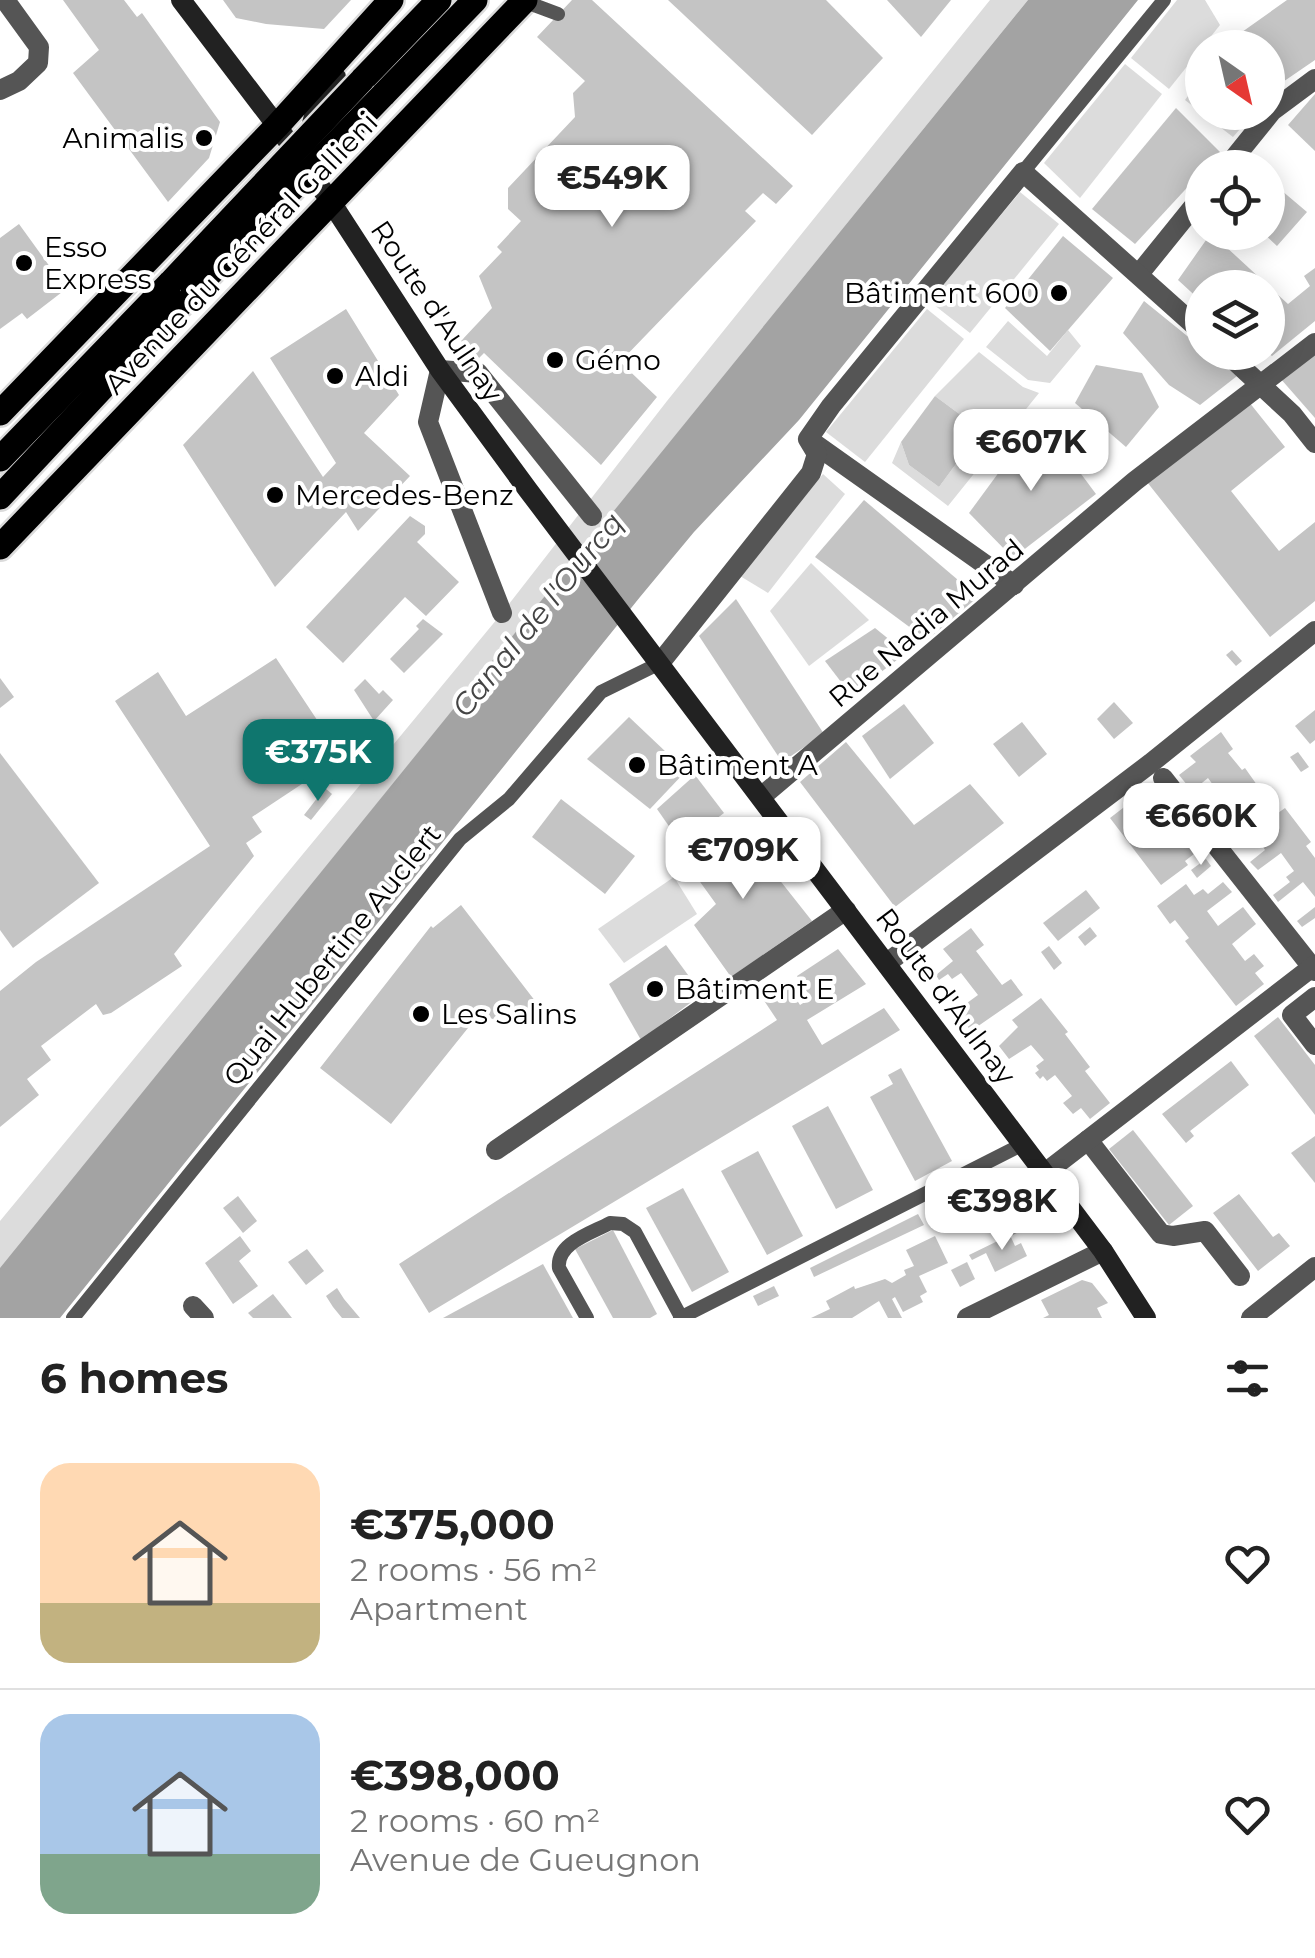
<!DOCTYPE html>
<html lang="en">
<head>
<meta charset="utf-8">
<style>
  :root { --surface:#fff; --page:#f2f2f2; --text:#222; --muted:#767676; --line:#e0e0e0; --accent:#0f766e }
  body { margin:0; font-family:Montserrat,sans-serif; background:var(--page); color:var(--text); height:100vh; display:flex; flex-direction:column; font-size:38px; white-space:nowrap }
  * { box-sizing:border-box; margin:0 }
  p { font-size:32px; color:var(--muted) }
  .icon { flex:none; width:55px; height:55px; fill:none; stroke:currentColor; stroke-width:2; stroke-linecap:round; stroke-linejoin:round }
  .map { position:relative; height:1318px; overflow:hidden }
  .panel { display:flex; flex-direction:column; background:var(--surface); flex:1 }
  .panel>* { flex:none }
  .needle { width:65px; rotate:146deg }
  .controls { position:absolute; left:1185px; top:30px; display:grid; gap:20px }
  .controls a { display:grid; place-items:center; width:100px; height:100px; border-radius:50%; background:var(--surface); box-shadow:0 5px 25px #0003; font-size:50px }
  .price { position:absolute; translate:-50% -85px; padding:0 22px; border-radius:20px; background:#fff; color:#222; font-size:32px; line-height:65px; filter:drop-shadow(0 2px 5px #0008) }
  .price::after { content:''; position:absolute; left:50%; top:60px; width:30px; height:22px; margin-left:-15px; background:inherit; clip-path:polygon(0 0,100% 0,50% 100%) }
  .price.active { background:var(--accent); color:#fff }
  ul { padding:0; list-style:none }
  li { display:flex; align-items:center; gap:30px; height:250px; padding:0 40px }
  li+li { border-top:2px solid var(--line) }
  li span { display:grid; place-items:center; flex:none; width:280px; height:200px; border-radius:30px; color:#555 }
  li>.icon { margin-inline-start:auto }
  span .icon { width:120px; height:120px; fill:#fffc; stroke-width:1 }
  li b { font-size:42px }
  h2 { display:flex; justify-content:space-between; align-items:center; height:120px; padding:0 40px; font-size:42px }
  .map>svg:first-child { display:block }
</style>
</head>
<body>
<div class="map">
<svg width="1315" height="1318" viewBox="0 0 1315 1318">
  <rect width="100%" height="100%" fill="#fff"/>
  <!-- green -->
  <g fill="#dcdcdc">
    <path d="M990,0H1028L0,1269V1221L502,613L667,401Z"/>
    <path d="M1177,0H1205L1220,25L1169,89L1131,58Z"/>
    <path d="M1125,64L1162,94L1080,198L1044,163Z"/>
    <path d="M1202,77V112L1254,113L1233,137L1185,100Z"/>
    <path d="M1020,192L1059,224L970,333L929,301Z"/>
    <path d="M927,309L964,339L865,462L826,432Z"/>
    <path d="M1008,321L1047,356L1068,330L1081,346L1050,383L1028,380L986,347Z"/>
    <path d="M979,352L1023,387L1039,393L948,506L892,463L901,442L909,465L939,487L981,430L935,396Z"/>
    <path d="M823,474L845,494L768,593L740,576Z"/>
    <path d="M811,563L869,620L809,666L770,611Z"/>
    <path d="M674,877L697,914L624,963L598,929Z"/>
  </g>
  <!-- water -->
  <path fill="#a3a3a3" d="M1028,0H1138L799,420L694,532L640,597L60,1318H0V1268Z"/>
  <!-- building -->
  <g fill="#c4c4c4">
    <path d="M63,0H124L137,17L142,13L220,122L209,158L168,202L73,73L99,50Z"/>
    <path d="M223,0H351L324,29L266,24L236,18Z"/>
    <path d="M572,0H592L793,186L776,204L763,193L745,211L756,221L620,362L657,397L601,465L484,353L479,358L461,341L492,308L479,276L502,252L497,247L521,221L508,209V188L575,117L573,93L585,81L537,37Z"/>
    <path d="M668,0H826L883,58L812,135Z"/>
    <path d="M887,0H951L921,37Z"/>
    <path d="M1287,0H1315V60L1277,86L1268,71V48H1252L1242,32Z"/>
    <path d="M1315,94V151L1288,125Z"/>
    <path d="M1176,108L1220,152L1135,244L1092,209Z"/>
    <path d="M1268,179L1307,212L1277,246L1262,232H1268Z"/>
    <path d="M19,224L66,289L27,319L22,313L0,329V238Z"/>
    <path d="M1211,233L1288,304L1310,286L1304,276L1315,268V321L1272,356L1268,353V288H1202V302L1178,280Z"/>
    <path d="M1063,236L1113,278L1050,351L1005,308Z"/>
    <path d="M1144,301L1202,348V352H1208L1237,376L1200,405L1169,385L1123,333Z"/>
    <path d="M346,309L399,395L364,433L410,476L358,531L346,512L275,587L183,445L253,371L323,477L336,463L270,358Z"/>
    <path d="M1315,348V418L1280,378Z"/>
    <path d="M1096,365L1142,373L1159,407L1126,447L1075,403Z"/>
    <path d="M935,396L981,430L939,487L909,465L901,442Z"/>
    <path d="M1249,402L1285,447L1231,491L1279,551L1315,522V601L1270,637L1147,482Z"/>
    <path d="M1046,427L1096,494L1013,558L969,513L1016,449Z"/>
    <path d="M864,500L978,597L927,640L815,557Z"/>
    <path d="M410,516L425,526V534L417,542L459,582L426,616L405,597L343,663L306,627Z"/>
    <path d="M736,599L824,734L782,762L699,636Z"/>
    <path d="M423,619L443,634L404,673L390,659L419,629L416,626Z"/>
    <path d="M875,628L906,653L851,695L825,661Z"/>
    <path d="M1232,650L1242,661L1236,666L1226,655Z"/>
    <path d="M276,658L333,744L303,765L311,778L252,817L262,832L246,843L254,856L174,954L182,966L111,1013L103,1015L96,1004L41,1046L51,1060L27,1079L39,1095L0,1127V991L36,962L210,846L115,701L158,672L186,716Z"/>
    <path d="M0,678L14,697L0,708Z"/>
    <path d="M365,679L379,694L383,690L393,700L374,721L354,690Z"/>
    <path d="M1114,702L1133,723L1114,739L1097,719Z"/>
    <path d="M904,704L934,743L890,779L862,736Z"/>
    <path d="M1315,710V740L1310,744L1295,726Z"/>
    <path d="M629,717L686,771L650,809L587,759Z"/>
    <path d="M1022,722L1047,754L1019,777L993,744Z"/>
    <path d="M1221,732L1233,749L1228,753L1242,770L1245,768L1269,802L1243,822L1234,811L1226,817L1217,806L1224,800L1208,778L1192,791L1179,775L1196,762L1190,756Z"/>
    <path d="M846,742L914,825L970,784L1004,823L895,907L800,782Z"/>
    <path d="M1298,752L1309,767L1301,772L1290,757Z"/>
    <path d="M0,753L99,883L13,948L0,930Z"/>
    <path d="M695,775L724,813L682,845L657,809Z"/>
    <path d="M325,788L332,794L311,820L304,815Z"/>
    <path d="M1136,798L1145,809L1153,803L1156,808L1163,804L1167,810L1153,821L1171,842L1184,831L1199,850L1185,861L1188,865L1161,885L1110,818Z"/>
    <path d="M561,799L635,856L605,894L532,837Z"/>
    <path d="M1285,808L1311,842L1306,846L1315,858V897L1303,882L1278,902L1273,895L1290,882L1286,877L1294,871L1281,853L1258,870L1250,862L1265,850L1261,844L1269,838L1260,826Z"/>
    <path d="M736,825L812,921L731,977L694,925L716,904L685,861Z"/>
    <path d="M1206,859L1211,866L1197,878L1191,870Z"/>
    <path d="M1223,882L1232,892L1207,911L1218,926L1243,907L1256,924L1232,944L1245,961L1254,954L1264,966L1255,973L1264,984L1236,1006L1185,941L1189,938L1175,920L1170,924L1157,906L1186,884L1194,895L1203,889L1208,894Z"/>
    <path d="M1086,890L1100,908L1058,941L1043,923Z"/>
    <path d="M461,905L539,1006L522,1019L507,1015L499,1022L480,1013L391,1124L320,1068L431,926L433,928Z"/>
    <path d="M1315,907V918L1302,927L1297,921Z"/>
    <path d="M1090,927L1097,936L1085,946L1078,937Z"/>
    <path d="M971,928L984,945L976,951L1002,985L1011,979L1023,995L971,1031L956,1011L978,995L961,973L952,979L948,974L939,980L936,975L953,961L943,949Z"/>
    <path d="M666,945L702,994L641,1040L609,984Z"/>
    <path d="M1049,946L1062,963L1054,970L1041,952Z"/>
    <path d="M838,949L866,984L807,1020L822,1045L884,1008L900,1030L429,1313L399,1264L777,1020L763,999L786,983L800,1005L811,998L797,976Z"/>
    <path d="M1041,998L1068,1032L1065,1034L1090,1067L1085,1071L1110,1103L1090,1119L1081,1108L1073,1114L1063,1103L1072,1096L1055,1075L1047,1081L1043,1076L1040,1079L1035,1073L1039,1070L1036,1066L1044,1060L1031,1045L1009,1059L999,1046L1018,1027L1012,1020Z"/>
    <path d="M1278,1017L1315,1065V1115L1254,1036Z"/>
    <path d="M1231,1061L1249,1085L1190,1131L1194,1136L1186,1143L1162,1114Z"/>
    <path d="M901,1068L952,1161L915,1181L870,1097L893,1084L888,1075Z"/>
    <path d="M828,1106L873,1190L836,1209L792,1126Z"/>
    <path d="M1133,1130L1193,1206L1169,1225L1109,1149Z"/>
    <path d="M1315,1136V1183L1291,1153Z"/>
    <path d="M758,1151L803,1236L767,1255L721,1171Z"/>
    <path d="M988,1180L1002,1209L1022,1199L1037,1222L1013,1235L997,1212L975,1222L961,1193Z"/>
    <path d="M683,1188L729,1272L692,1292L646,1208Z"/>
    <path d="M1239,1194L1273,1237L1279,1233L1290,1246L1258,1271L1213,1213Z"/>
    <path d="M238,1196L257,1221L243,1233L223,1208Z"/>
    <path d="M918,1214L924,1225L814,1277L810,1268Z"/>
    <path d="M613,1230L657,1314L650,1318H613L575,1249Z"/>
    <path d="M1010,1235L1015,1246L1021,1243L1027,1256L995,1272L986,1253L972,1260L969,1255Z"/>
    <path d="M240,1236L251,1251L239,1261L258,1286L233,1304L205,1263Z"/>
    <path d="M935,1236L948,1263L919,1276L927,1292L920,1296L923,1302L903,1312L895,1297L892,1299L902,1318H888L879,1301L852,1318H811L830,1309L826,1301L854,1286L855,1289L885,1279L892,1283L906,1275L904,1270L914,1266L906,1250Z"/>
    <path d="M307,1249L324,1271L306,1285L288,1262Z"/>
    <path d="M967,1262L975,1279L960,1287L951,1270Z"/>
    <path d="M543,1264L573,1318H443Z"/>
    <path d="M1082,1280L1092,1283L1108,1303L1097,1308L1102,1318H1043L1049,1315L1041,1300Z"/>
    <path d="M774,1286L779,1296L758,1306L753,1296Z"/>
    <path d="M337,1288L344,1299L360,1318H342L333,1307L326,1296Z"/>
    <path d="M273,1294L292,1318H253L248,1313Z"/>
  </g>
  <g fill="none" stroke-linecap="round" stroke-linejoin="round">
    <defs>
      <g id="primary">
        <path d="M362,80L439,0"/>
        <path d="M383,95L475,0"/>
        <path d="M0,413L277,126L391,0"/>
        <path d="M0,459L171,282"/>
        <path d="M0,497L193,291"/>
        <path d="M0,547L525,0"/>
      </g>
    </defs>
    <!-- primary casing -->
    <use href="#primary" stroke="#dbdbdb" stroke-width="30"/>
    <!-- lane -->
    <g stroke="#555" stroke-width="14">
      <path d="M523,1L558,14"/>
      <path d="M1023,172L1164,0"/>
      <path d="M73,1318L460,839L509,799L601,692L660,663"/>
      <path d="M587,1318L559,1268C556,1243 592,1233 610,1223L623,1224L635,1232L681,1317"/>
      <path d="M680,1318L1023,1144"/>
    </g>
    <!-- street -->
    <g stroke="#555" stroke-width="20">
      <path d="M0,90L19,81L38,63L39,47L5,0"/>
      <path d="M1226,168L1272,111L1315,79"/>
      <path d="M1139,274L1202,196"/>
      <path d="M1225,352L1292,414L1315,443"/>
      <path d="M812,442L1014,585"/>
      <path d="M502,613L428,422L440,370L478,373L592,516"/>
      <path d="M660,663L811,473L817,454L808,439L831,406L1023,172L1202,332"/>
      <path d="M1163,778L1315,971"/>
      <path d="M761,797L1135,481L1315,343"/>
      <path d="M887,963L1151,763L1315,631"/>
      <path d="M1315,997L1292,1015L1315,1045"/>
      <path d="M1088,1140L1161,1234L1173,1236L1205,1231L1240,1276"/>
      <path d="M496,1150L846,910"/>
      <path d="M1045,1173L1315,965"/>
      <path d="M193,1306L204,1318"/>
      <path d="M967,1318L1103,1251"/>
      <path d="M1251,1318L1315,1267"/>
    </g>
    <!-- secondary -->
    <g stroke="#222" stroke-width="20">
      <path d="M181,0L277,126L331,202L440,370L528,490L1103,1251L1146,1318"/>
      <path d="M309,135L319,97L336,77"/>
    </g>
    <!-- primary -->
    <use href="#primary" stroke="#000" stroke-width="25"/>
    <defs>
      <g id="primary-bridge">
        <path d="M171,282L362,80"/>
        <path d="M193,291L383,95"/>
      </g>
    </defs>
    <!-- primary-bridge casing -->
    <use href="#primary-bridge" stroke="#dbdbdb" stroke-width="30" stroke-linecap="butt"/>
    <!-- primary-bridge -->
    <use href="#primary-bridge" stroke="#000" stroke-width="25"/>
  </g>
  <!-- markers -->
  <g fill="#000" stroke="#fff" stroke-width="4">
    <circle cx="204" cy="138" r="10"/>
    <circle cx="24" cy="263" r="10"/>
    <circle cx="1059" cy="293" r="10"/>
    <circle cx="555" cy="360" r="10"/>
    <circle cx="335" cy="376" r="10"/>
    <circle cx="275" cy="495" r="10"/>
    <circle cx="637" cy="765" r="10"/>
    <circle cx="655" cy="989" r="10"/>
    <circle cx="421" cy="1014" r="10"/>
  </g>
  <g text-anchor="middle" stroke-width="8" stroke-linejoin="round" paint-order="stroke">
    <!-- poi labels -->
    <g font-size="28" fill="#000" stroke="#fff" text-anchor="start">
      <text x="184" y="148" text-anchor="end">Animalis</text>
      <text x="44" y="257">Esso<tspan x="44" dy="32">Express</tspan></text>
      <text x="1039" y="303" text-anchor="end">Bâtiment 600</text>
      <text x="575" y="370">Gémo</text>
      <text x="355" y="386">Aldi</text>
      <text x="295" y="505">Mercedes-Benz</text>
      <text x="657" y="775">Bâtiment A</text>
      <text x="675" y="999">Bâtiment E</text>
      <text x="441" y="1024">Les Salins</text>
    </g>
    <!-- street labels -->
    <g font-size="28" fill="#000" stroke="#fff">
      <text transform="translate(241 253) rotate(-46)" y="10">Avenue du Général Gallieni</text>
      <text transform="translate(437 311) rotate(56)" y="10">Route d'Aulnay</text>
      <text transform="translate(926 623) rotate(-40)" y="10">Rue Nadia Murad</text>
      <text transform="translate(332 955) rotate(-51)" y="10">Quai Hubertine Auclert</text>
      <text transform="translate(946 996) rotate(53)" y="10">Route d'Aulnay</text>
    </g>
    <!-- water labels -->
    <g font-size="30" font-style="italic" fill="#444" stroke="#fff">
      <text transform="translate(538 615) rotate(-51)" y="10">Canal de l'Ourcq</text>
    </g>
  </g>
</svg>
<div class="controls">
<a><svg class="needle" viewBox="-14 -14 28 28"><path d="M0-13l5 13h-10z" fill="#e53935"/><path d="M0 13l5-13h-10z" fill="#767676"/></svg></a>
<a><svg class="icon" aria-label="locate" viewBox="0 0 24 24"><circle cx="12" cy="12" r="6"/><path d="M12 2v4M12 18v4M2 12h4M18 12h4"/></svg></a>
<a><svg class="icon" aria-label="layers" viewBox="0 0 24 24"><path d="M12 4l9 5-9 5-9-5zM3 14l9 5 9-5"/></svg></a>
</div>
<b class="price" style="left:612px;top:230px">€549K</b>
<b class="price" style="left:1031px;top:494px">€607K</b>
<b class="price active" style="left:318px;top:804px">€375K</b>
<b class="price" style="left:1201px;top:868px">€660K</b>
<b class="price" style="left:743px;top:902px">€709K</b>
<b class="price" style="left:1002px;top:1253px">€398K</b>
</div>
<section class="panel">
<h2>6 homes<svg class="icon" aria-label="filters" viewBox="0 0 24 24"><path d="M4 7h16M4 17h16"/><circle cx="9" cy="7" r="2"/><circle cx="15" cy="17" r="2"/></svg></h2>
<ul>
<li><span style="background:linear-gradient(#ffd9b3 70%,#c2b280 0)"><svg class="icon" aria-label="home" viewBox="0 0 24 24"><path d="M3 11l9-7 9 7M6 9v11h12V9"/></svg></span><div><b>€375,000</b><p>2 rooms · 56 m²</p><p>Apartment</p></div><svg class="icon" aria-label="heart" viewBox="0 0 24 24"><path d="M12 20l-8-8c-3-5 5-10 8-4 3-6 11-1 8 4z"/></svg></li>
<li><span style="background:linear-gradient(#a9c7e8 70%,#7fa58c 0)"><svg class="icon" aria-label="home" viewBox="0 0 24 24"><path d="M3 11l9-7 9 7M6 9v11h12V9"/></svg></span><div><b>€398,000</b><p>2 rooms · 60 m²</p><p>Avenue de Gueugnon</p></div><svg class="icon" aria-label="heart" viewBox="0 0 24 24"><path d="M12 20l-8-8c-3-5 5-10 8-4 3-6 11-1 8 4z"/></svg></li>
</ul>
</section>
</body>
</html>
